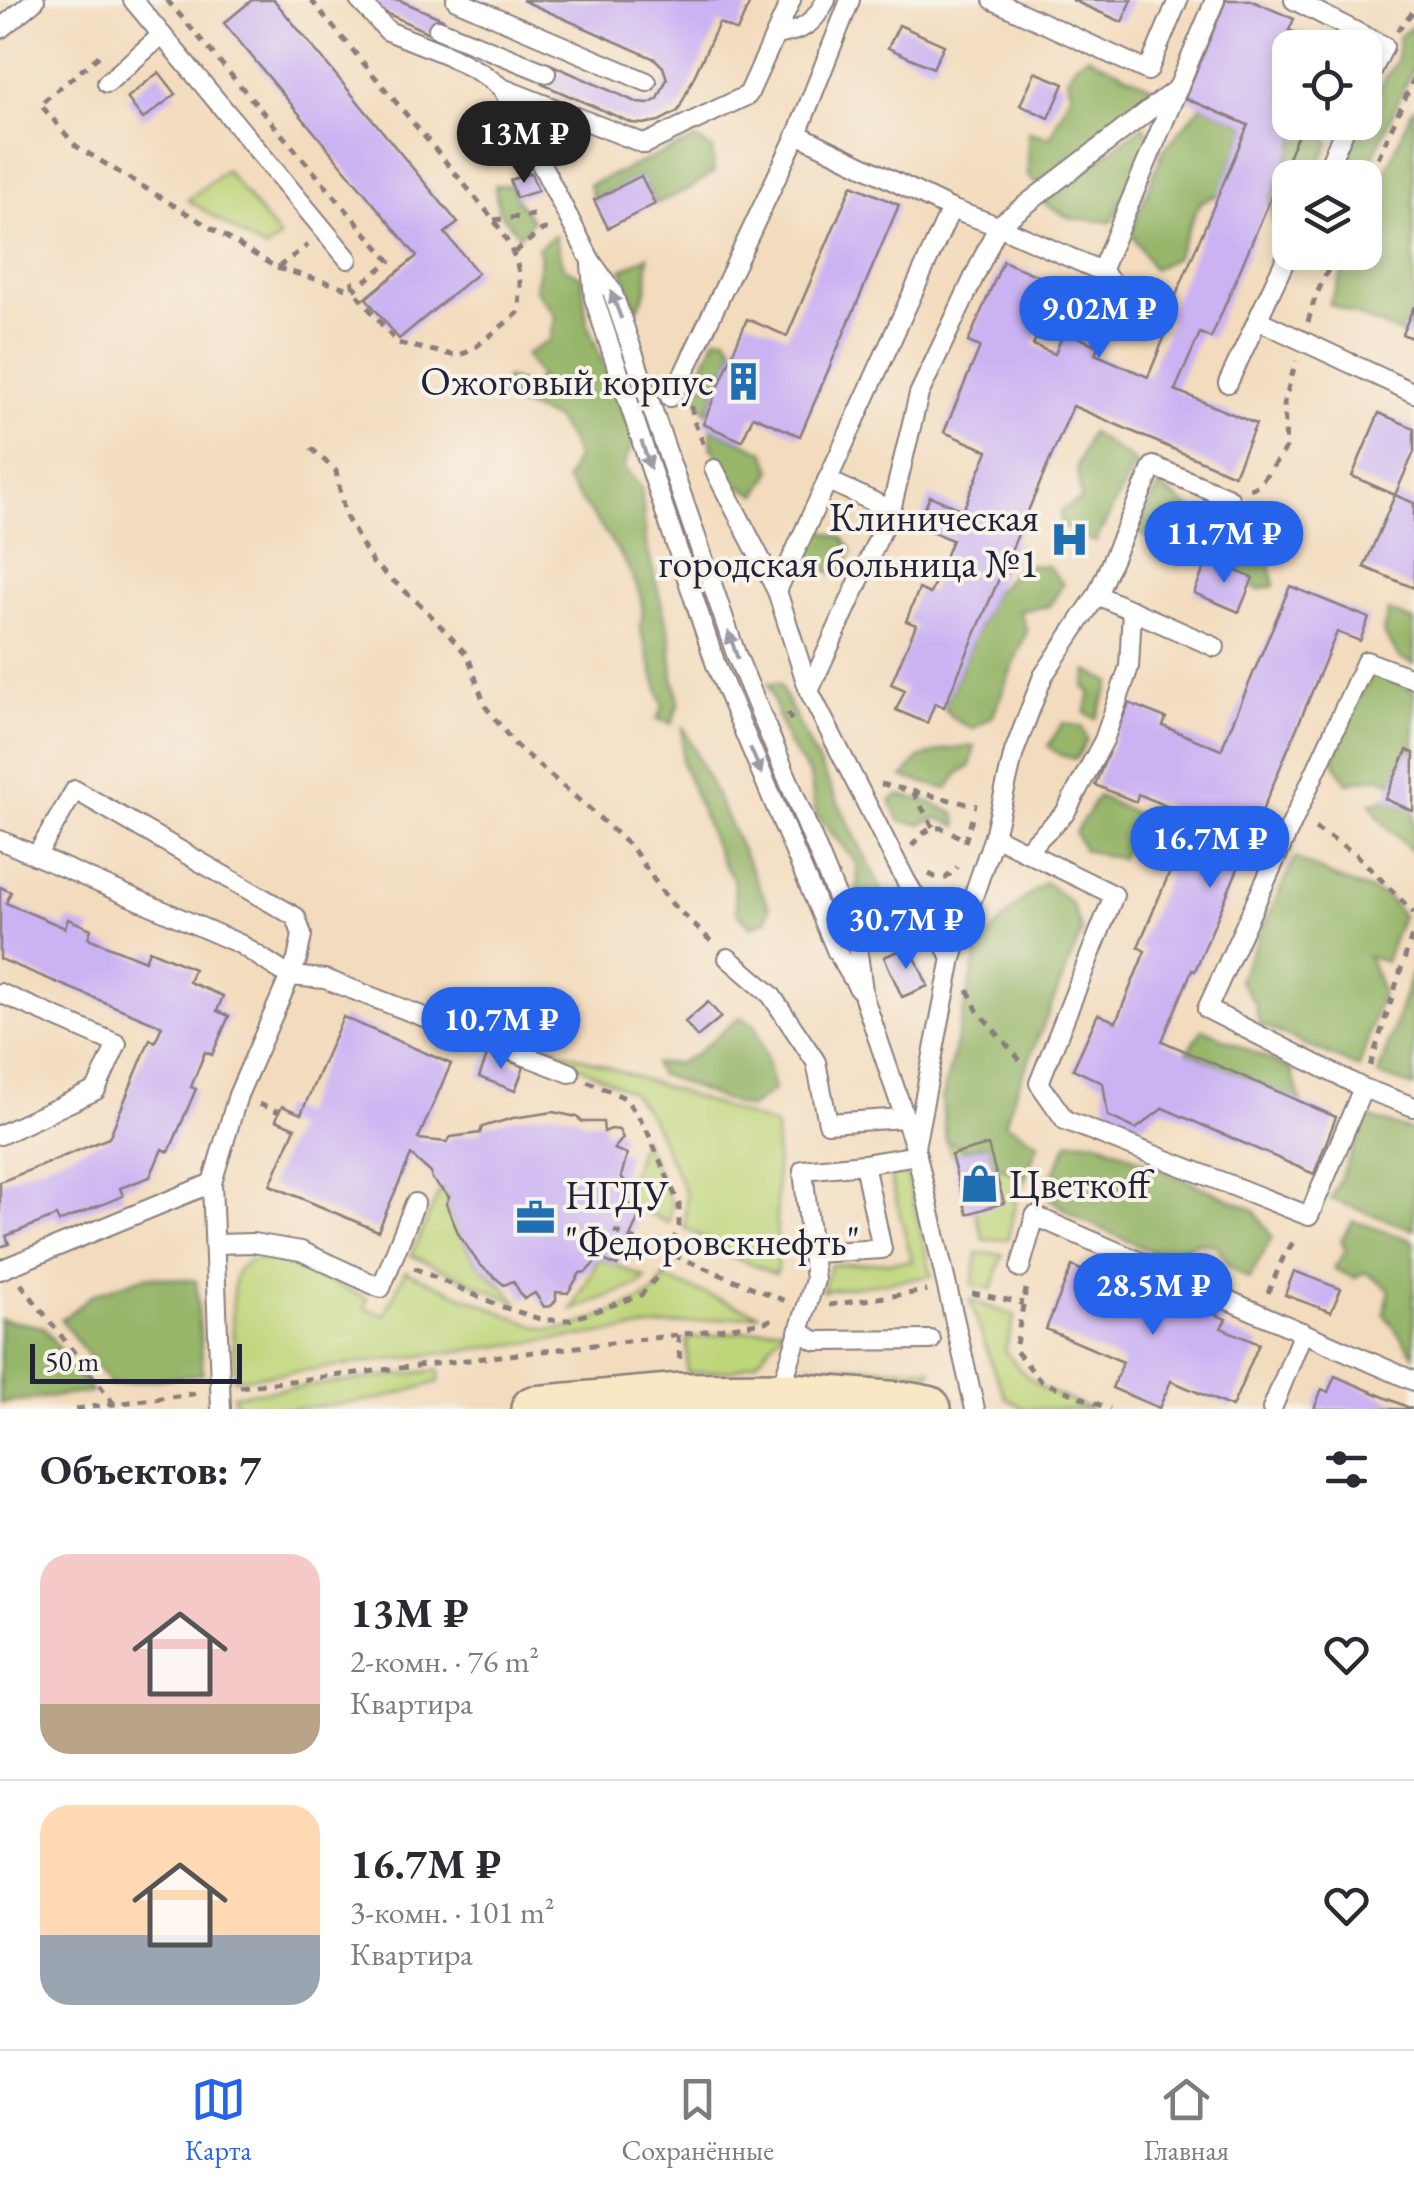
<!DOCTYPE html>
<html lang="ru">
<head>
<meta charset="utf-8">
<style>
  :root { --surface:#fff; --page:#f7f7f7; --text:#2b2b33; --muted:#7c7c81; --line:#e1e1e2; --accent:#2563eb }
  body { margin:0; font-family:"EB Garamond",serif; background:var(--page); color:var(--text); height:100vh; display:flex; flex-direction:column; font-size:38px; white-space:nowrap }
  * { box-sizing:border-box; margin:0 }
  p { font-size:32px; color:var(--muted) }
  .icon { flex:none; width:55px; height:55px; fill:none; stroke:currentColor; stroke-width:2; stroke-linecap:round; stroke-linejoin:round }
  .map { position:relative; height:1409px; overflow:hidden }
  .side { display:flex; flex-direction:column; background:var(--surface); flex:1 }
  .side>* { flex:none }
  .controls { position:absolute; left:1272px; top:30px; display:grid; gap:20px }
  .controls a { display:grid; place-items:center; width:110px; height:110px; border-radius:20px; background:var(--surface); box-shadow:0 5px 15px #0003; font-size:50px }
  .scale { position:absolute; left:30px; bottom:25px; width:212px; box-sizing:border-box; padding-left:10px; border:5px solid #22223b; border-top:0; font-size:28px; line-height:35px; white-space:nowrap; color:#22223b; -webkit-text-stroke:8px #f7f3e8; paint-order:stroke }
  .price { position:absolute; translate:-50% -85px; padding:0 22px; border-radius:35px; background:var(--accent); color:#fff; font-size:32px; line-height:65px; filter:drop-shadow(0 2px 5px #0008) }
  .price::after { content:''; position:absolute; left:50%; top:60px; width:30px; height:22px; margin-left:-15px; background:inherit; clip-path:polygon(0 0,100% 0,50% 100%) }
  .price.current { background:#222; color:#fff }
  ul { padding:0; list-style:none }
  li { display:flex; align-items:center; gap:30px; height:250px; padding:0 40px }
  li+li { border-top:2px solid var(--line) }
  li span { display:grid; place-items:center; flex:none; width:280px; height:200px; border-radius:30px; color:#555 }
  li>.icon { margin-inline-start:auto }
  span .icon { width:120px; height:120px; fill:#fffc; stroke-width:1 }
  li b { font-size:42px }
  h2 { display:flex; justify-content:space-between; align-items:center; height:120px; padding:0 40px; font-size:42px }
  .tabs { display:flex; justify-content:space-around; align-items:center; height:140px; border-top:2px solid var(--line); background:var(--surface); font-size:28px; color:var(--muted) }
  .tabs a { display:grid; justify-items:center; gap:5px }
  .tabs .current { color:var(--accent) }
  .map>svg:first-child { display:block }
</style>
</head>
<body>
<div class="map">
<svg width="1414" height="1409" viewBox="0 0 1414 1409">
  <rect width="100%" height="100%" fill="#f7f3e8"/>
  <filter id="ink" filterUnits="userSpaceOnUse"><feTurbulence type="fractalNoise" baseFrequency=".01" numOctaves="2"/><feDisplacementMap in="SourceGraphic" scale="20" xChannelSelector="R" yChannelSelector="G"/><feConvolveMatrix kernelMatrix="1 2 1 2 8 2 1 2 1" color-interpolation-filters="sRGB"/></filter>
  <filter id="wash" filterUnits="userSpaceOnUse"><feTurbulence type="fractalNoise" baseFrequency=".0048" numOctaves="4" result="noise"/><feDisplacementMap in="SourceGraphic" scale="40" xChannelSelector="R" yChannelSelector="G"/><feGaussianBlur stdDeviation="2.25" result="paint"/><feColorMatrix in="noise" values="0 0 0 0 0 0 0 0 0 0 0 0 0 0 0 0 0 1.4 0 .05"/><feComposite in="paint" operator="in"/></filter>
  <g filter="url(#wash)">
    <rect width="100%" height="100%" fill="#f3dbbd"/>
    <!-- green -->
    <g fill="#bfd57a" stroke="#707c5a" stroke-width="2.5">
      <path d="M226,170L280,238L265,250L188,200Z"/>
      <path d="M540,1043L776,1126L777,1268L775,1274L708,1247L710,1241L685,1228L686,1194L650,1116L631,1092L577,1065Z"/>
      <path d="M944,1120L953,1128L1032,1160L1016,1199L1008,1239L984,1240L975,1211L988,1145L951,1155L946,1141Z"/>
      <path d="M642,1138L672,1204L669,1223L624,1202Z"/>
      <path d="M905,1169L932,1276L822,1291L831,1265L912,1261L889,1172Z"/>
      <path d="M441,1188L449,1197L446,1204C455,1225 463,1244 477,1262C489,1276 505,1286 518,1303L411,1255Z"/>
      <path d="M977,1253L1003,1254L992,1289L973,1285Z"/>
      <path d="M599,1258L646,1278L636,1286L572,1310Z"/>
      <path d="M275,1259L367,1298L365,1308L385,1315L405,1271L519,1320L548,1330L571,1328L638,1302L656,1291L663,1278L760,1314L235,1379C235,1357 227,1284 239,1269C247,1258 262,1259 275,1259Z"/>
      <path d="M970,1300L1015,1316L1005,1350C1030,1388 1050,1392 1091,1409H1026L1006,1398L994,1371Z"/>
      <path d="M786,1326L757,1361L734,1370L687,1373V1339Z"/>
      <path d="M809,1365L932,1369L930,1374L921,1379L820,1376L812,1371Z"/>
      <path d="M439,1370V1382L380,1399L294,1409H236L233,1395Z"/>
    </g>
    <!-- forest -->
    <g fill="#97b66a" stroke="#5c6c52" stroke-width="2.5">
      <path d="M1414,25V66L1364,177H1333L1359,123L1365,122L1367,106L1397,61L1399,37Z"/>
      <path d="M1088,56L1158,90L1136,111L1036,183L1028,176V132L1050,137L1071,92L1067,79L1075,64Z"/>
      <path d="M1202,105L1248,125L1220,194L1200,202L1175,258L1153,269L1131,233L1163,151Z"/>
      <path d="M1414,106V306L1402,334L1329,304L1351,253L1365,252V220Z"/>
      <path d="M1320,123H1324L1329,144L1312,177L1290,178V220L1283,235L1273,224L1270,201L1298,135Z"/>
      <path d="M1144,125L1152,138L1112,222L1070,218L1044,203Z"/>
      <path d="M696,139L712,149L714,172L689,189L655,204L641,176L594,200L589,185Z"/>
      <path d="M512,185L516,198L532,220L520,236L498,210L495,186Z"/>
      <path d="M555,235L563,267L582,277L587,324L634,440L623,467L641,487L646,543L670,637L673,676L679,701L672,724L657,719L663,707L640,627C657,587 589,513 566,481L576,457L570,441L555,419L493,394L507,378L531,386L540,377L525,355L550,340L556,316L535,289L541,259L538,248Z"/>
      <path d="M648,256L647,289L637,310L622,270Z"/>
      <path d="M716,337H727L734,349L707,413L694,393L709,381L703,367Z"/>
      <path d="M712,428L765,452L772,470L757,495L728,479L711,443Z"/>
      <path d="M1090,432L1136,463L1095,542L1061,526L1060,511L1081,500L1077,467Z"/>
      <path d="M1159,486L1207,520L1182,556L1136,532Z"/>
      <path d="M821,531L842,537L852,550L841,576L806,564Z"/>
      <path d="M1244,547L1268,553L1274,586L1258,590L1232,571Z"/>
      <path d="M1022,565L1048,566L1063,584L1049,606L1019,611L1027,630L993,716L973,729L952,718L944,707L993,593Z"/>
      <path d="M1388,611L1414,621V664L1400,658L1383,632Z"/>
      <path d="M1088,671L1111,682L1096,719L1085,713L1091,693L1084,687Z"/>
      <path d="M1371,673L1414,691V753L1407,750L1392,783L1379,777L1347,783L1333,759Z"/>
      <path d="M768,684H779L892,910L858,893L857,863L816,815L810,776L787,742Z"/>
      <path d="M1063,723L1082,727L1087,740L1076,759L1060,755L1048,746Z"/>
      <path d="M683,726L769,907L767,920L751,927L737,912L733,878L721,861L682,763Z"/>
      <path d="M975,746L970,767L960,772L947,789L903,777L919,758L943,750Z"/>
      <path d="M900,795L930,802L955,814L958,826L938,818L920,824L900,821L890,801Z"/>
      <path d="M1098,796L1142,817L1120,859L1084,850L1075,833Z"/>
      <path d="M1385,799L1414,811V854L1379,818L1371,803Z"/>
      <path d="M1295,858L1335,878L1388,897L1402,916L1385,962L1368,956L1382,991L1359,1068L1259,1024L1255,1003L1239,980Z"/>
      <path d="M1045,882L1072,904L1082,932L1015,1093L1005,1123L1039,1143L1025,1177L993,1165L987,1145L967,1150L946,1141L942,1100L979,947L1018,904Z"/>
      <path d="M1414,967V1087L1378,1075Z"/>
      <path d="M740,1017L755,1025L765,1054L774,1090L749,1108C717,1100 690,1084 658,1074L654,1064L678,1063L696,1054Z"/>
      <path d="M1203,1029L1291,1070L1301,1102L1187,1052Z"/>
      <path d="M1368,1117L1414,1132V1230L1331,1199Z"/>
      <path d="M1095,1140L1254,1210L1272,1237L1249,1279L1228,1265L1217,1245L1196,1242L1165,1258L1078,1218L1045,1195L1068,1142Z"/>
      <path d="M1353,1221L1414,1241V1355L1384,1314L1390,1290L1365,1272L1355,1278L1334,1269L1346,1251L1341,1240Z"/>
      <path d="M146,1276L196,1281L203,1374L111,1385L61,1320L92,1295Z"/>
      <path d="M0,1319L43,1327L92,1392L0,1403Z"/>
    </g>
    <g id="blocks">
      <!-- building -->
      <g fill="#cbb2f3">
        <path d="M252,0H274L458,223L445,233L478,273L399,339L366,298L417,256L224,23Z"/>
        <path d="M372,0H399L443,19L435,36L382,11Z"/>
        <path d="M522,0H751L737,31L719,23L678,111L659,121L643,124L632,123L542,84L550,64L638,103L648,104L658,99L667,79L663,67L655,59Z"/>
        <path d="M1072,0H1132L1122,22Z"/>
        <path d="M1226,0H1250L1294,19L1289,30L1311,39L1307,48H1290V122H1303L1211,338L1200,333L1175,390L1256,424L1234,475L1073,406L944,707L935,703L927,723L896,710L905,690L891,684L916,625L906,621L919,589L930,594L952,540L917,526L930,496L963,510L988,451L944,432L980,347L968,342L1003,261L1059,285L1033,345L1055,354L1064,331L1098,346L1095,354L1148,377L1171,321L1166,319L1248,125L1185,98Z"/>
        <path d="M899,25L944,45L933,68L888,48Z"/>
        <path d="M159,72L176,94L143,119L127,98Z"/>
        <path d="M1035,72L1064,84L1049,118L1020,105Z"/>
        <path d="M531,173L538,191L516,198L510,180Z"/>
        <path d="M641,176L655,204L608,228L594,200Z"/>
        <path d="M852,185L899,205L800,436L753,416L742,441L703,424L747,319L787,336Z"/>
        <path d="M1414,306V339L1402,334Z"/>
        <path d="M1379,413L1414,428V452L1395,495L1414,503V588L1364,567L1395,495L1352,476Z"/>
        <path d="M1208,559L1253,578L1239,612L1194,593Z"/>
        <path d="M1290,586L1369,618L1360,641L1337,632L1195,971L1192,970L1162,1041L1336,1117L1314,1174L1163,1108L1136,1129L1108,1116L1103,1083L1073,1069L1098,1014L1116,1022L1145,951L1138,947L1193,817L1138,794L1136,802L1095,785L1129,703L1166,718L1163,726L1221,750Z"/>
        <path d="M1407,750L1414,753L1413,811L1385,799Z"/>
        <path d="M0,887L11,892L6,903L65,928L68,919L91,929L88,938L145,961L149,950L194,969L189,982L223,996L217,1011L229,1016L212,1055L205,1052L191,1087L196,1089L169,1152L162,1149L150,1177L120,1188L123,1196L59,1222L56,1216L6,1236L9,1244L0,1247V1182L109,1138L150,1039L155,1042L162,1026L0,959Z"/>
        <path d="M910,946L928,986L902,997L884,957Z"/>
        <path d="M708,1002L721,1017L697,1037L685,1022Z"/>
        <path d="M343,1017L451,1064L418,1139L447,1142L451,1137L480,1133L482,1127L513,1118L553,1112L577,1117L582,1122H603L604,1132L611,1129L619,1130L623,1138L614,1149L627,1154L621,1177L627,1183L624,1202L642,1210L617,1266L599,1258L586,1272L580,1273L568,1293L556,1292V1300L551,1306L544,1307L535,1293L524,1299L513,1281L504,1285L479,1264L459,1235L446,1204L449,1197L432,1179L431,1173L411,1155L378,1231L270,1185L295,1128L276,1120L279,1112L282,1106L301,1114Z"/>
        <path d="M488,1053L524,1067L515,1091L479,1077Z"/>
        <path d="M988,1145L1004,1203L967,1214L951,1155Z"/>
        <path d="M1072,1266L1115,1285L1120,1274L1226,1319L1221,1328L1259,1344L1232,1407L1171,1381L1159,1408L1112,1388L1123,1362L1046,1329Z"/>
        <path d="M1294,1271L1341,1289L1331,1312L1285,1295Z"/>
        <path d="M1335,1376L1412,1409H1314L1322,1389L1328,1392Z"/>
      </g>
    </g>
  </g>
  <g filter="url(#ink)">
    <use href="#blocks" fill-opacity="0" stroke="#8a7e7c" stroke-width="2.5"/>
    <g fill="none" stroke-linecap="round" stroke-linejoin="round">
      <defs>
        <g id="lane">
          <path d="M133,0L348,259"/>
          <path d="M359,0L388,31L448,55L483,74L502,88L645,144L748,95L791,0"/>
          <path d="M456,0L647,82"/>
          <path d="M993,0L1148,71L1178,0"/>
          <path d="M1294,0L1384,46L1365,86"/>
          <path d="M0,29L35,0"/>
          <path d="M438,29L546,73"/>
          <path d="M775,35C803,31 813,25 826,0"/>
          <path d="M107,83L162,35"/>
          <path d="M502,88L591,261L612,291L736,654L857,946L864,998L915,1147L975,1409"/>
          <path d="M797,134L951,209L998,226L1101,271L1138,310"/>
          <path d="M1323,178L1348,122"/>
          <path d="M951,209L777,591L809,691L906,881L952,958"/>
          <path d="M591,265L594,298L716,665L837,952L859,989"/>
          <path d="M1101,271L1215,0"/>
          <path d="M1258,320L1414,393"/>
          <path d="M1228,383L1290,250"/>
          <path d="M670,397L684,373L797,134L850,0"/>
          <path d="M714,469L777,591"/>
          <path d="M827,480L891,510"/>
          <path d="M1097,595L1215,647"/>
          <path d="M1414,679L1366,661L1207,1009L1363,1088L1414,1107"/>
          <path d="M809,691L891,510L919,394L998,226L1179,87"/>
          <path d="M994,836L1114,895L1039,1083L1065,1120L1309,1216L1363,1088"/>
          <path d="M0,840L240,944L289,976L325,979L570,1073"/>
          <path d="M1026,851L1065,813L1104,740L1129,667L1132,610"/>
          <path d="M36,856L75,790L296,917L302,935L297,960L238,1095L212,1183L221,1409"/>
          <path d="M728,958L771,995L816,1062L828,1123L904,1118"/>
          <path d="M0,993L117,1044L96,1090L0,1135"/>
          <path d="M915,1147L952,958L994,836L1014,752L1043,676L1097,595L1153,466L1229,498"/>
          <path d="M864,1164L917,1155"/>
          <path d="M216,1244L253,1243L301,1251L381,1288L415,1203"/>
          <path d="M1020,1268L1035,1216L1414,1381"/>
          <path d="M0,1270L212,1183"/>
          <path d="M798,1331L816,1341L931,1340"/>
          <path d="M779,1395L815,1280L803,1170L864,1164L882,1249L813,1253"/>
          <path d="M1272,1409L1303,1332"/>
        </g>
        <path id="secondary" d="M534,1409L682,1396L779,1395L912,1406L928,1409"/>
      </defs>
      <!-- lane casing -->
      <use href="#lane" stroke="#8a7e7c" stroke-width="22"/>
      <!-- secondary casing -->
      <use href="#secondary" stroke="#8a7e7c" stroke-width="50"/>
      <!-- path -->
      <g stroke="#8a7e7c" stroke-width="5" stroke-dasharray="8 8" stroke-linecap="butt">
        <path d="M167,0L390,261L354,290"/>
        <path d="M311,0L494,220C517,256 524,270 518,313L472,350L457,356L397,343L354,290L352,279"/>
        <path d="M1397,31L1414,10"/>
        <path d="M99,56L40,104L76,146L277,268L308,245"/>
        <path d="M1365,187L1414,78"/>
        <path d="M494,220L541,214"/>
        <path d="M515,252L542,230L550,228"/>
        <path d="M277,268L354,290"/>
        <path d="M1308,322L1315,298L1336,252"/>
        <path d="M691,406L695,424L707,452"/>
        <path d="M311,448L336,471L345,515L372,562L423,607L468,656L485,706L516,746L592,811L633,849L668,900L715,945"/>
        <path d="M1250,489L1259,485L1286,448L1284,403L1296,361"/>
        <path d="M788,713L794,726"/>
        <path d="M881,784L977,806"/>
        <path d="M913,792L933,827"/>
        <path d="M1315,828L1356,854L1414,913"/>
        <path d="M965,842L973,815"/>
        <path d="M912,846C930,822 942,823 964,841"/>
        <path d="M929,874L935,877L946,878L957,867"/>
        <path d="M968,990L977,1010L1024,1065"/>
        <path d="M1370,1066L1414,929"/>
        <path d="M259,1104L279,1112"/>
        <path d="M614,1231L788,1302"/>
        <path d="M414,1268L500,1306L543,1320H570L641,1295L657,1277L669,1254L679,1226V1204L645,1126L625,1098L587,1081"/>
        <path d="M21,1284L114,1404"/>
        <path d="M1026,1289L1015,1350L1041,1381L1110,1409"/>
        <path d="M972,1293L1023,1303"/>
        <path d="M1268,1293L1283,1258L1297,1236"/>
        <path d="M829,1305L927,1291"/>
        <path d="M678,1335L680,1362"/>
        <path d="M240,1387L678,1335L765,1322L779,1317"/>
        <path d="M76,1409L200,1393"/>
      </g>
      <!-- lane -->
      <use href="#lane" stroke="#fff" stroke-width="18"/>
      <!-- secondary -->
      <use href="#secondary" stroke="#f8e8c3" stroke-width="45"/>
    </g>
    <!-- one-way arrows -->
    <defs><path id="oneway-solid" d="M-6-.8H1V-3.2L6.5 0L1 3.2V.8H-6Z" transform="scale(2.5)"/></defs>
    <g fill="#9c9ca7">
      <use href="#oneway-solid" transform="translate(616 305) rotate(-111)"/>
      <use href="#oneway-solid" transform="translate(646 455) rotate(72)"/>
      <use href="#oneway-solid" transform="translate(733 645) rotate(-109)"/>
      <use href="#oneway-solid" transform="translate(756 761) rotate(67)"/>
    </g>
  </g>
  <!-- icons -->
  <defs>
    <symbol id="building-bare" viewBox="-9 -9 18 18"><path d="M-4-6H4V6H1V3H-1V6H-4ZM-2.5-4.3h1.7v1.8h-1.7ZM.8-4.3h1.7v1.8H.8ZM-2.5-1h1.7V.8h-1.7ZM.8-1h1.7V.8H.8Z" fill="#1f6fb2" stroke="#f7f3e8" stroke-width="2.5" paint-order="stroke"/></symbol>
    <symbol id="hospital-bare" viewBox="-9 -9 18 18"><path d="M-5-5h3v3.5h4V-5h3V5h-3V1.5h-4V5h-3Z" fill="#1f6fb2" stroke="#f7f3e8" stroke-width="2.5" paint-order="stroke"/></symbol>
    <symbol id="shop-bare" viewBox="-9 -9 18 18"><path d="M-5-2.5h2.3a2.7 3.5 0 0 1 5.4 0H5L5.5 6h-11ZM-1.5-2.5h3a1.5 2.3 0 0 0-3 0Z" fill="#1f6fb2" stroke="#f7f3e8" stroke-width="2.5" paint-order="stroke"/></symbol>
    <symbol id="office-bare" viewBox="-9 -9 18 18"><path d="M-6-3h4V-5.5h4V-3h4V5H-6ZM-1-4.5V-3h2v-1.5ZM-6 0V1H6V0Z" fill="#1f6fb2" stroke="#f7f3e8" stroke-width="2.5" paint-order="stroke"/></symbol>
  </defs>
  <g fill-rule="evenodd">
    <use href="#building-bare" x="716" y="354" width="55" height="55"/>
    <use href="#hospital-bare" x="1042" y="512" width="55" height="55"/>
    <use href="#shop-bare" x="952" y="1156" width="55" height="55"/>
    <use href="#office-bare" x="508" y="1190" width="55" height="55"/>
  </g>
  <g text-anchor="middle" stroke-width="8" stroke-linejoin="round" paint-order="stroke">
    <!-- poi labels -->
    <g font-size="40" fill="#22223b" stroke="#f7f3e8" text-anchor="end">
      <text x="714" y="395">Ожоговый корпус</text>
      <text x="1039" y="531">Клиническая<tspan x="1039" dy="46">городская больница №1</tspan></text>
      <text x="1009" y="1198" text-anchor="start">Цветкоff</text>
      <text x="565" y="1209" text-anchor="start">НГДУ<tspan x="565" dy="46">"Федоровскнефть"</tspan></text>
    </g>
  </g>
</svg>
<div class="controls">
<a><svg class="icon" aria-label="locate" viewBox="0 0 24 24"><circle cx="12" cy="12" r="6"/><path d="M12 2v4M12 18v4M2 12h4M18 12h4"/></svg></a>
<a><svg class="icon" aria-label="layers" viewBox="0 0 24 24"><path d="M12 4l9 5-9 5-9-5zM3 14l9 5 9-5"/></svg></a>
</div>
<div class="scale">50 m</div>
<b class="price current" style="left:524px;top:186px">13M ₽</b>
<b class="price" style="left:1099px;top:361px">9.02M ₽</b>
<b class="price" style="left:1224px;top:586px">11.7M ₽</b>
<b class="price" style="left:1210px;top:891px">16.7M ₽</b>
<b class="price" style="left:906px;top:972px">30.7M ₽</b>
<b class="price" style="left:501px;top:1072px">10.7M ₽</b>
<b class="price" style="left:1153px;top:1338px">28.5M ₽</b>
</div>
<section class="side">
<h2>Объектов: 7<svg class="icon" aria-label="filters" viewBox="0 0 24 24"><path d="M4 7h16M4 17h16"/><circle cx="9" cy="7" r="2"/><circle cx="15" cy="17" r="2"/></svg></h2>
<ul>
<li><span style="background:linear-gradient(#f6c9c9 75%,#b9a48a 0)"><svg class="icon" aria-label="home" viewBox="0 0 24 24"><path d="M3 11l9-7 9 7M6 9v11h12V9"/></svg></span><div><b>13M ₽</b><p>2-комн. · 76 m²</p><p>Квартира</p></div><svg class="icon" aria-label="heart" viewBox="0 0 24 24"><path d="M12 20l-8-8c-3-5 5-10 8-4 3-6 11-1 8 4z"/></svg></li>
<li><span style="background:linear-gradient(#ffd9b3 65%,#9aa5b1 0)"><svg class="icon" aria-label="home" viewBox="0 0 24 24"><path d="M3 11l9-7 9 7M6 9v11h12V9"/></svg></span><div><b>16.7M ₽</b><p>3-комн. · 101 m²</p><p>Квартира</p></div><svg class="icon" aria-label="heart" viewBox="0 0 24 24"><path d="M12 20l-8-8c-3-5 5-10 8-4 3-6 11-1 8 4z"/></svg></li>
</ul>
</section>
<nav class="tabs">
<a class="current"><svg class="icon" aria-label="map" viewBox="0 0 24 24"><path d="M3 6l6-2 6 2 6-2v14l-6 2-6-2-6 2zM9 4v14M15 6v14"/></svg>Карта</a>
<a><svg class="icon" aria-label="saved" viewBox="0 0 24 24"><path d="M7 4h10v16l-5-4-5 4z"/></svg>Сохранённые</a>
<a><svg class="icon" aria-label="home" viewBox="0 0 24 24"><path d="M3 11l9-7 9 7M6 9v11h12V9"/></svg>Главная</a>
</nav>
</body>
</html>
